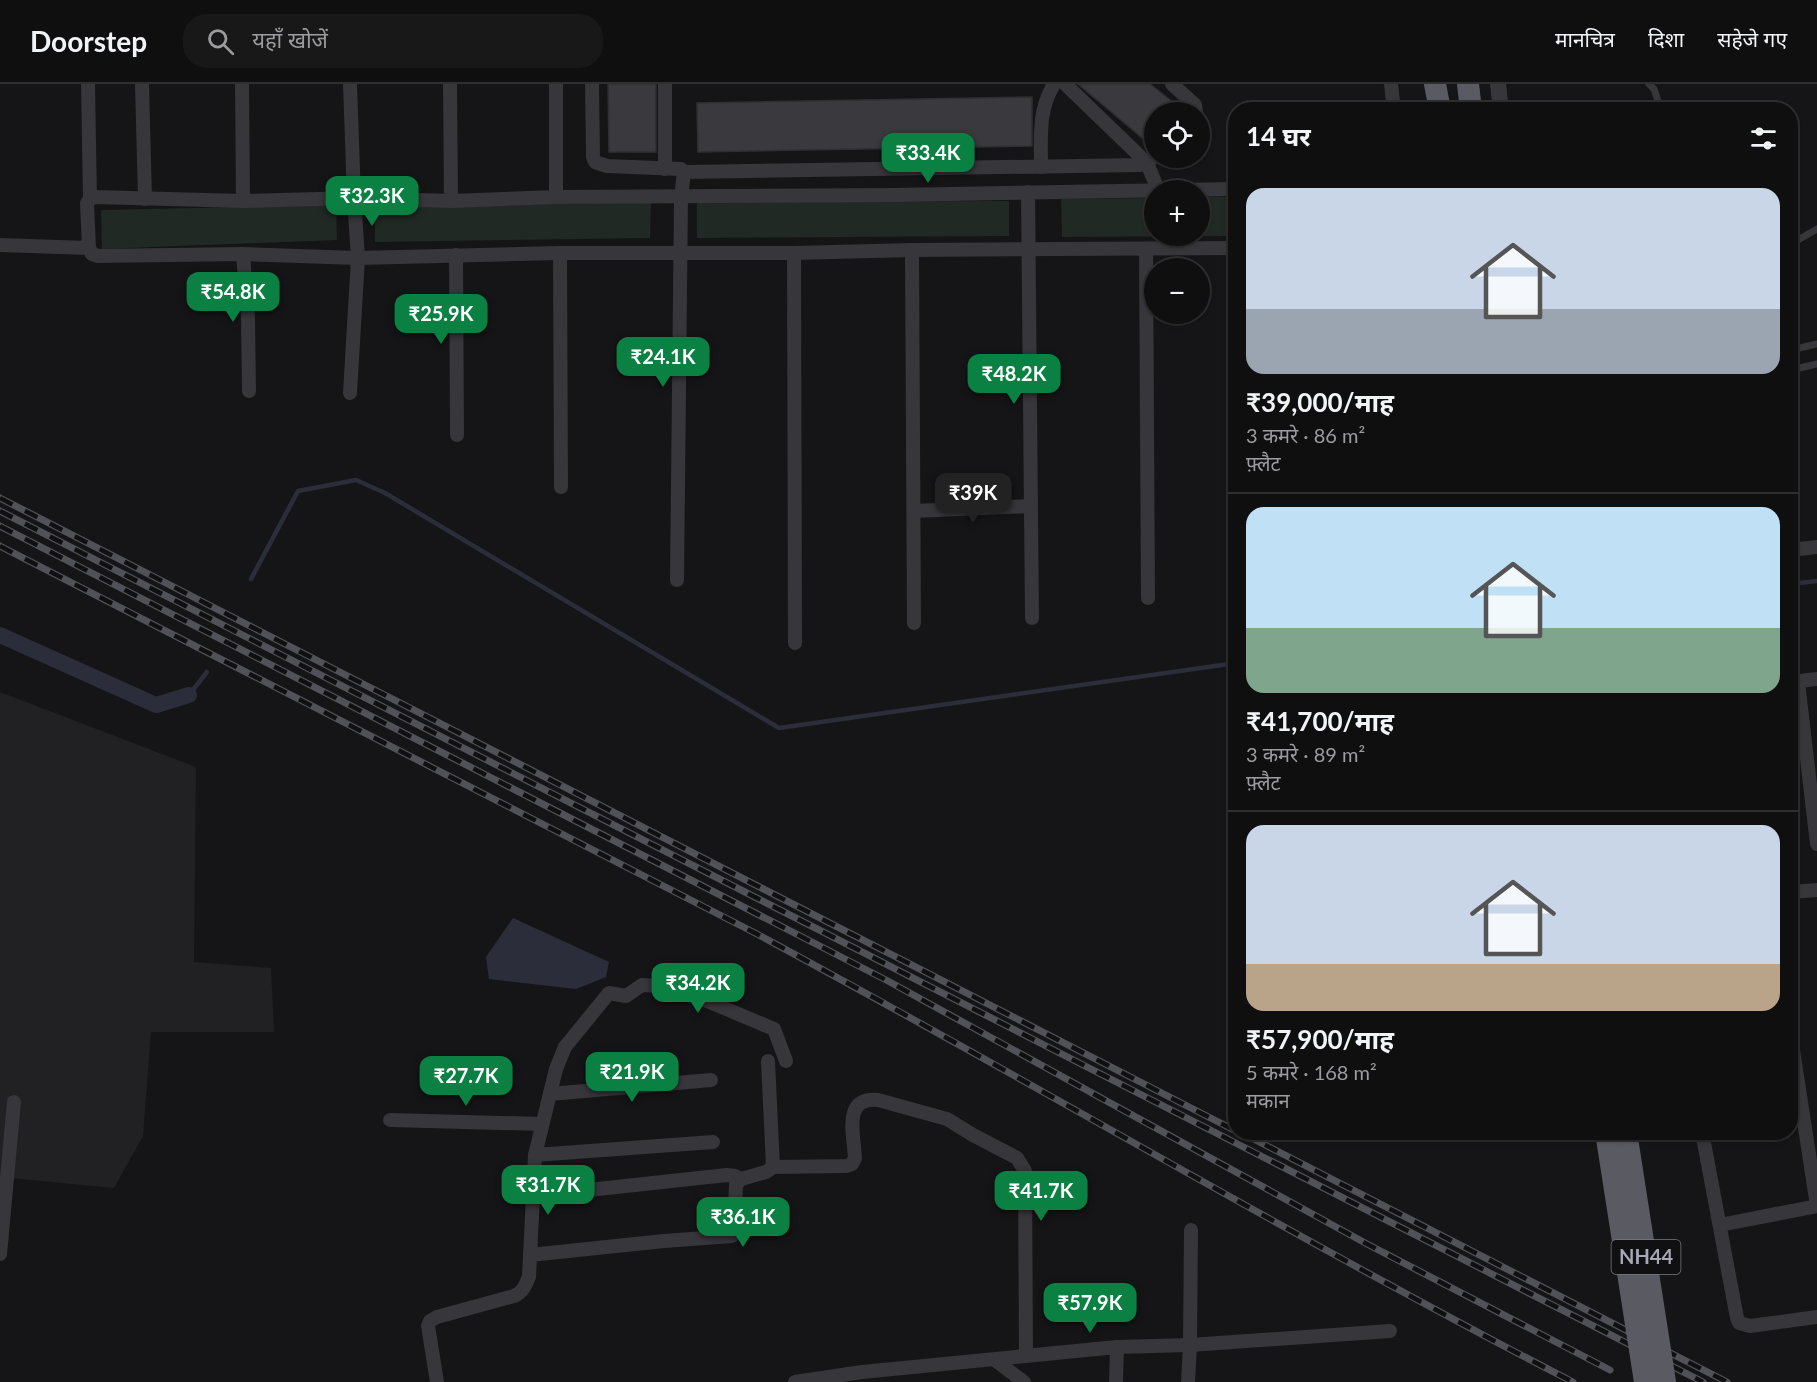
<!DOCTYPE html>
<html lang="hi">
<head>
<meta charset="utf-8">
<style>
  :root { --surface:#100f10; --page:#191819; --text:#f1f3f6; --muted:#9c9c9f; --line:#302f30; --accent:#0b8043 }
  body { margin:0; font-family:Lato,"Noto Sans Devanagari",sans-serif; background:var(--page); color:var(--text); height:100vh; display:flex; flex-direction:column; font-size:22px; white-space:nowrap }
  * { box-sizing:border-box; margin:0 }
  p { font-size:20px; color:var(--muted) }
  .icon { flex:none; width:33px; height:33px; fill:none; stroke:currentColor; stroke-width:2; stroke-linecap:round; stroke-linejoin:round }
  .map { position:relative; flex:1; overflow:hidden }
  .drawer { position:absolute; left:1228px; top:18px; width:570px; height:1038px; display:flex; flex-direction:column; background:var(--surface); border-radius:24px; box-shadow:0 2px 4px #0004,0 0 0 2px var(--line) }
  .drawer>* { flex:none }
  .buttons { position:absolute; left:1144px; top:18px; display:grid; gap:12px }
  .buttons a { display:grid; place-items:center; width:66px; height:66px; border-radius:50%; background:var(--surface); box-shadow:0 2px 4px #0004,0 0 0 2px var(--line); font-size:30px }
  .price { position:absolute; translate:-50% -51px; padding:0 14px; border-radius:12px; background:var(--accent); color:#fff; font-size:20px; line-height:39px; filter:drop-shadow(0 2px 3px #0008) }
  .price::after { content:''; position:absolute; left:50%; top:36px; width:18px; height:14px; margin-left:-9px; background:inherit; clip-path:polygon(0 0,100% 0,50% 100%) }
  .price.on { background:#222; color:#fff }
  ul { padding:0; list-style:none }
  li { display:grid; align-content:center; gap:12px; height:318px; padding:0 18px }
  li+li { border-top:2px solid var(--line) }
  li span { display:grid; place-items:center; height:186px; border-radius:18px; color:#555 }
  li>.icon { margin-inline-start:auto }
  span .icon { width:108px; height:108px; fill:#fffc; stroke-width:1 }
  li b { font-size:26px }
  h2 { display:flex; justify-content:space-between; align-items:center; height:72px; padding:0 18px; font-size:26px }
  header { display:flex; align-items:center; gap:36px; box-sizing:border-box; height:84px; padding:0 30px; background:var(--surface); border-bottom:2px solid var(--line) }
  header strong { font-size:28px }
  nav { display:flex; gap:33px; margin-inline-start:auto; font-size:21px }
  .search { width:420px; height:54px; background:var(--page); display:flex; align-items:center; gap:15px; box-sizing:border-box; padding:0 21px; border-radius:24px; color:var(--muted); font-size:22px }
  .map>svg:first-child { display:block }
</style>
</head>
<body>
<header>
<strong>Doorstep</strong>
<div class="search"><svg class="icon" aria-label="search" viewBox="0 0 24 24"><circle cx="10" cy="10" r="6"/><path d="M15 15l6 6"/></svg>यहाँ खोजें</div>
<nav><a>मानचित्र</a><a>दिशा</a><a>सहेजे गए</a></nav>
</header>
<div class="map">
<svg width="1817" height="1298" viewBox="0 0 1817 1298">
  <rect width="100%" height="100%" fill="#151416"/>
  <!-- built -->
  <path fill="#212023" d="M0,608L196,683L194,878L271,884L274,948H151L143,1052L114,1104L0,1093Z"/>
  <!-- green -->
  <g fill="#212925">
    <path d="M1200,113H1236V152L1062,153L1061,115L1155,114V152H1200Z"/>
    <path d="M1009,117V152L697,154V118Z"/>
    <path d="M374,118L651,119L650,154L375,158Z"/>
    <path d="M336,121L337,156L102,165L101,126Z"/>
  </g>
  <!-- water -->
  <path fill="#2b2e3a" d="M513,834L609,878L606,893L576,905L489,895L486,873Z"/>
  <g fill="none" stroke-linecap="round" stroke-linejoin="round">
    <!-- stream -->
    <g stroke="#2b2e3a" stroke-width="4.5">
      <path d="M251,495L298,407L356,396L385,409L779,644L1236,579"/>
      <path d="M1791,500L1817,497"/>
      <path d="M189,611L207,588"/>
    </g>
    <!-- canal -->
    <path stroke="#2b2e3a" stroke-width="16" d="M0,551L156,621L189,611"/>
  </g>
  <!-- building -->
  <g fill="#3a393e" stroke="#302e32" stroke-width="1.5">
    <path d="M608,0H656V68H609Z"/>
    <path d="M1078,0H1150L1185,28H1155V63H1153Z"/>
    <path d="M1032,13V62L698,68L697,19Z"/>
  </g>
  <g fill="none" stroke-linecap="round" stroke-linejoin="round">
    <!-- service -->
    <g stroke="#36363b" stroke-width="7">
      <path d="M1649,0L1654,5L1661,26"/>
      <path d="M1791,160L1817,145"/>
      <path d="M1791,266L1817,260"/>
      <path d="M1791,286L1817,280"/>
    </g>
    <!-- minor -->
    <g stroke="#36363b" stroke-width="14">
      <path d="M88,0L90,115"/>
      <path d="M142,0L145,115"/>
      <path d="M242,0L243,117"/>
      <path d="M350,0L354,114L358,174L350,309"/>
      <path d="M450,0L451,117"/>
      <path d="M592,0L593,73L595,78L607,82L681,85L684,88L681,113L677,496"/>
      <path d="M1065,0L1147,79L1158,106"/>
      <path d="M1172,0L1195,21L1196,28"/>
      <path d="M1391,0L1394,26"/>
      <path d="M1041,83C1041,52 1038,27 1054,0"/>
      <path d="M665,85V0"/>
      <path d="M684,88L1140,81L1147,79L1155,72"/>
      <path d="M1236,105L894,111L556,113L451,117L354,114L243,117L94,113L90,115L87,119L89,164L92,170L98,172L243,170L358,174L560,169H794L912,166L1236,164"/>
      <path d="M1028,108L1032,534"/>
      <path d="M556,113V0"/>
      <path d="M0,161L89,164"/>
      <path d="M912,166L914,539"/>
      <path d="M1146,166L1148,514"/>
      <path d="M560,169L561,403"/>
      <path d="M794,169L795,559"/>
      <path d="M243,170L248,234L249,307"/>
      <path d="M456,171L457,351"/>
      <path d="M914,427L1031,422"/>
      <path d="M1791,466L1817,463"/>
      <path d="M1791,598L1817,595"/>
      <path d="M1798,598L1817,760"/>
      <path d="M1791,808L1817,806"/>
      <path d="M550,1010L711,996"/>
      <path d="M390,1036L542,1040"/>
      <path d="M1702,1048L1737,1234L1739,1239L1750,1242L1817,1233"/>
      <path d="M535,1071L713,1058"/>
      <path d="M773,1083L847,1082L852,1080L855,1074C854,1050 842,1013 878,1016L947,1035L973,1051L1017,1074L1025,1087L1026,1272"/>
      <path d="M533,1112L727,1091L735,1092L741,1095"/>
      <path d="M1720,1141L1817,1122L1791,953"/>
      <path d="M0,1170L14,1018"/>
      <path d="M530,1171L664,1157L732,1152L734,1149L736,1101L741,1095L766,1088L773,1083L768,977"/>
      <path d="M995,1276L1024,1298"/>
      <path d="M437,1298L428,1242L430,1237L437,1233L514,1212C523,1208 525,1202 529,1193L535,1071L556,985L565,963L609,909L626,912L642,901L674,903L774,945L786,977"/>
      <path d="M795,1298L862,1288L1117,1263L1190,1261L1390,1247"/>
      <path d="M1116,1298L1117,1263"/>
      <path d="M1188,1298L1190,1261L1191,1146"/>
    </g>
    <!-- tertiary -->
    <path stroke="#36363b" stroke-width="16" d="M1498,0L1501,26"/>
    <!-- trunk -->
    <g stroke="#5a5a63" stroke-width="22">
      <path d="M1435,0L1440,26"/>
      <path d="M1468,0L1471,26"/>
    </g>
    <defs>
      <g id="rail">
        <path d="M0,414L1236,1047"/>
        <path d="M0,427L1703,1298"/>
        <path d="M0,442L888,897L1367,1160L1610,1286"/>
        <path d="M0,462L757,850C1031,997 1297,1156 1573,1298"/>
        <path d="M1240,1048L1727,1298"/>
      </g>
    </defs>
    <!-- rail casing -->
    <use href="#rail" stroke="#515158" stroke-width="7"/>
    <!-- rail -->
    <use href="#rail" stroke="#100f11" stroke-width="4.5" stroke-dasharray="14" stroke-linecap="butt"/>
    <!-- trunk-bridge -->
    <g stroke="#5a5a63" stroke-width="22">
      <path d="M1606,1048L1645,1298"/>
      <path d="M1626,1048L1665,1298"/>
    </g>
  </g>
  <g text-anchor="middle" stroke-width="6" stroke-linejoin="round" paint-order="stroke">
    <!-- shield labels -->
    <rect fill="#100f11" stroke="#7a7984" stroke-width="1.5" x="1611.5" y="1156" width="69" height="34" rx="4.5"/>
    <g font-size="20" font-weight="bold" fill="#a7a7b6">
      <text x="1646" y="1180">NH44</text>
    </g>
  </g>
</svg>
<div class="buttons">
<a><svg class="icon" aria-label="locate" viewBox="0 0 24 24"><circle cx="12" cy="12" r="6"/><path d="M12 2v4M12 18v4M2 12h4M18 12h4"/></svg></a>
<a>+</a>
<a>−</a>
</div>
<b class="price" style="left:928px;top:100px">₹33.4K</b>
<b class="price" style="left:372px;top:143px">₹32.3K</b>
<b class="price" style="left:233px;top:239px">₹54.8K</b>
<b class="price" style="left:441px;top:261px">₹25.9K</b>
<b class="price" style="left:663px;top:304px">₹24.1K</b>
<b class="price" style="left:1014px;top:321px">₹48.2K</b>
<b class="price on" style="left:973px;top:440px">₹39K</b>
<b class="price" style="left:698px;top:930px">₹34.2K</b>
<b class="price" style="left:632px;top:1019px">₹21.9K</b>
<b class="price" style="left:466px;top:1023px">₹27.7K</b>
<b class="price" style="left:548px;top:1132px">₹31.7K</b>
<b class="price" style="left:1041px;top:1138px">₹41.7K</b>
<b class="price" style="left:743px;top:1164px">₹36.1K</b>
<b class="price" style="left:1090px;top:1250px">₹57.9K</b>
<section class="drawer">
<h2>14 घर<svg class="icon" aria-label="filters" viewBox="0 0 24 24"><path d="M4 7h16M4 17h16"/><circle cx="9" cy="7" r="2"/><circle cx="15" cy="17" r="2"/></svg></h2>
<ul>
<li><span style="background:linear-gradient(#c9d6e8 65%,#9aa5b1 0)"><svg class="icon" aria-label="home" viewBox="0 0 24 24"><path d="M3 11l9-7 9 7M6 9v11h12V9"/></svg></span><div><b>₹39,000/माह</b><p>3 कमरे · 86 m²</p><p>फ़्लैट</p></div></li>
<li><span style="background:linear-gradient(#bfe0f5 65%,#7fa58c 0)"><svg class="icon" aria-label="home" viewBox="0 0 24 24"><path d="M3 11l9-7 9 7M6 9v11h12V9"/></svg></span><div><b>₹41,700/माह</b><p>3 कमरे · 89 m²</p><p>फ़्लैट</p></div></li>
<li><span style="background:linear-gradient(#c9d6e8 75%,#b9a48a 0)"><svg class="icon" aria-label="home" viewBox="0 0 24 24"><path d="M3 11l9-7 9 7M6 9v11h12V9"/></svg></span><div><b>₹57,900/माह</b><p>5 कमरे · 168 m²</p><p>मकान</p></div></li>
</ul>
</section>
</div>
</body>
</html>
